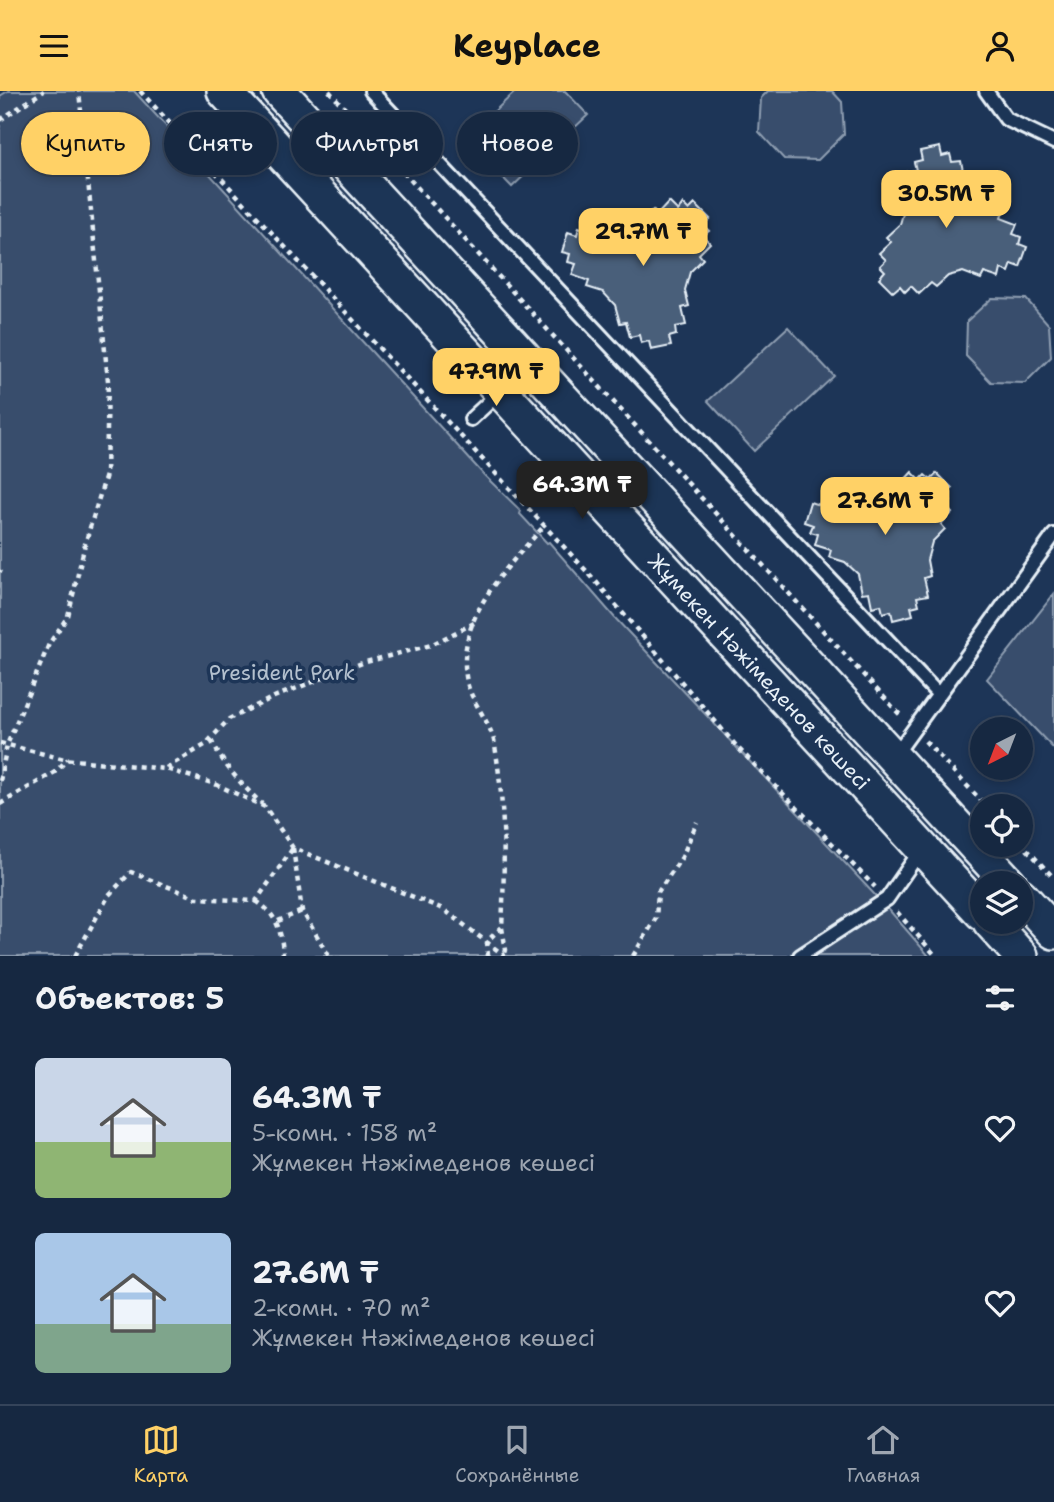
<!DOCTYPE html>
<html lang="ru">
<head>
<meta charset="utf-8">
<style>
  :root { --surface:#162841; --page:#1f3048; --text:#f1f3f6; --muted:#9ea6b1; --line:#35445a; --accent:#ffd166 }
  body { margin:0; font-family:"Shantell Sans",sans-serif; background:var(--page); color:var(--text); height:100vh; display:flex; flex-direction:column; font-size:26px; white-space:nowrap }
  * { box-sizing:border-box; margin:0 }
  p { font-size:23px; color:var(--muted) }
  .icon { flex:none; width:38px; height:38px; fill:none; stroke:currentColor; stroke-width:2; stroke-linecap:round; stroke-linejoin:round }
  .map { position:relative; height:865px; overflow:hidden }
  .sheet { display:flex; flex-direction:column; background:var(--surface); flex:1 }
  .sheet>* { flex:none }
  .guide { position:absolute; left:21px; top:21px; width:700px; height:63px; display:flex; gap:14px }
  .needle { width:46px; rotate:222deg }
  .tools { position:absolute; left:970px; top:626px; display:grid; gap:14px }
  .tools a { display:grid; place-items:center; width:63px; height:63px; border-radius:50%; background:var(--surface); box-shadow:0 4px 10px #0003,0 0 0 2px var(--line); font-size:35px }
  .price { position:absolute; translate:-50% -60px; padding:0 16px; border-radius:14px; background:var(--accent); color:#111; font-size:23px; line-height:46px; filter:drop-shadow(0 2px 4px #0008) }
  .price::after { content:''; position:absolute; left:50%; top:42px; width:21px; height:16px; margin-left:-10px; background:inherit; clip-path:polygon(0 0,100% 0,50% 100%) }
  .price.on { background:#222; color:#fff }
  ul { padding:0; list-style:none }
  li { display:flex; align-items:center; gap:21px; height:175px; padding:0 35px }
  li span { display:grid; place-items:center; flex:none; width:196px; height:140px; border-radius:10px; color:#555 }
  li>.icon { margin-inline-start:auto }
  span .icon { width:84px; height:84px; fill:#fffc; stroke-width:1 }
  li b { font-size:30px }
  h2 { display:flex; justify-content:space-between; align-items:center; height:84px; padding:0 35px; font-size:30px }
  .tag { padding:0 24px; border-radius:32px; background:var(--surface); box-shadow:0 4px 10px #0003,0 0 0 2px var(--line); font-size:24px; line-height:63px }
  .tag.on { background:var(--accent); color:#111 }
  header { display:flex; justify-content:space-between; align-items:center; height:91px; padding:0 35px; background:var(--accent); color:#111; font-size:32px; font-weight:700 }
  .menu { display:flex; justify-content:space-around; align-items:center; height:98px; border-top:2px solid var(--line); background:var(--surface); font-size:19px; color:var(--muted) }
  .menu a { display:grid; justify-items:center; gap:4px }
  .menu .on { color:var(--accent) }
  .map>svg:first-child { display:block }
</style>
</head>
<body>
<header><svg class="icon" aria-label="menu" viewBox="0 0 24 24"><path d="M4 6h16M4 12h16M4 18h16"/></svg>Keyplace<svg class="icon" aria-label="person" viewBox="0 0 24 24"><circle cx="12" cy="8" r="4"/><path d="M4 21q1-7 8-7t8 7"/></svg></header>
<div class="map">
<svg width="1054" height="865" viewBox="0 0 1054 865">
  <rect width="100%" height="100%" fill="#1d3557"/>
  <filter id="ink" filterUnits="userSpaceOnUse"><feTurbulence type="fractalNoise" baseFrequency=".0143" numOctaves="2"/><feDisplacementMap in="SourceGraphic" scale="14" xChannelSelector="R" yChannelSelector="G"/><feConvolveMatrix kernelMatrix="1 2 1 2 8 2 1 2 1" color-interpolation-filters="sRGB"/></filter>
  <g filter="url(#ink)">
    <!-- green -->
    <g fill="#374d6c" stroke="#909fb2" stroke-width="2">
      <path d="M8,0H134L485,385L521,420L520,423L547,452L549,451L615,527L890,820L929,865H0V5Z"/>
      <path d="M516,0H565L588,24L512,96L465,48Z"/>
      <path d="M768,0H832L842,11L844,43L818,69L784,68L759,41L761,7Z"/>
      <path d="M992,207L1026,208L1049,234L1051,266L1025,292L991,291L966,265L967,230Z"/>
      <path d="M788,236L834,285L754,360L708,310Z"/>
      <path d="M1054,503V658L987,588Z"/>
    </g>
    <!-- building -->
    <g fill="#495e7a" stroke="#e8f1f8" stroke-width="2">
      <path d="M940,56L942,65L950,63L952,71L961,70L964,85L971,83L974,103L987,115L1003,121L1001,127L1017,133L1013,143L1021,146L1019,153L1027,156L1020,176L1012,173L1009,181L1001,178L999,187L984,182L981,188L963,181L948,185L936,196L931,192L919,203L911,195L905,201L900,195L893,201L879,187L885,180L880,175L886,169L879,162L891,151L886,146L900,133L905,116L902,99L909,98L905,81L916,79L914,71L922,69L920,60Z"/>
      <path d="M669,111L678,120L683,113L689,119L695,113L710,128L703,134L709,140L703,145L710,152L699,163L703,168L690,181L685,199L689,215L682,217L686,234L675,236L676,244L669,246L671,255L651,259L649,250L641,252L639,244L630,246L626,231L620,232L615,214L603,201L587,196L589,190L572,184L576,173L568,171L570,163L562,161L568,141L577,144L579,136L587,139L590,130L605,135L607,128L625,134L641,131L653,119L657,124Z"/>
      <path d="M912,381L920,389L925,384L931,389L937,382L952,397L946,404L951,410L945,415L952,422L941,433L945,438L932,451L927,469L930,485L924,487L928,504L917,506L919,514L911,516L913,524L893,529L891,520L883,522L881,514L872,516L869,501L862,502L858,483L845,471L829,466L831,459L815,454L818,443L810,441L813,434L804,431L810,411L819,414L822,406L830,409L832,400L847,404L849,398L868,404L883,401L895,389L900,394Z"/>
    </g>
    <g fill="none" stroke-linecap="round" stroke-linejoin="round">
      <defs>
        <g id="service">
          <path d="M371,0L938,603"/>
          <path d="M986,0L1006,28L1054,51"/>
          <path d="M471,328L501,300"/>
          <path d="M893,667L1054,444"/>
          <path d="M800,865L887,808L914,769L924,759"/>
        </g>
        <g id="secondary">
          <path d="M224,0L982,822"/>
          <path d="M279,0L1010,793"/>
          <path d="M1020,804L1054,841"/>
          <path d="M990,831L1021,865"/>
        </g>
      </defs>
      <!-- service casing -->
      <use href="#service" stroke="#e8f1f8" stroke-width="18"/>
      <!-- secondary casing -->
      <use href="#secondary" stroke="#e8f1f8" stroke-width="38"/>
      <!-- path -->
      <g stroke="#e8f1f8" stroke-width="4.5" stroke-dasharray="5 5" stroke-linecap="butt">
        <path d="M140,0L592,486L738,657L875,796"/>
        <path d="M329,0L902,626"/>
        <path d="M0,29L44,0"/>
        <path d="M0,481L1,479"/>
        <path d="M211,649C224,675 241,693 262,713"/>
        <path d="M925,650L987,716"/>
        <path d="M0,652L64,668L166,678L215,693L265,716L293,757L443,818L505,865"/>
        <path d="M166,677L205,654L229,628L274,606L362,572L431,554L474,532"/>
        <path d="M0,690L7,654L49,553L68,525L85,453L106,384L108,290L79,0"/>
        <path d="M0,713L55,681L68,668"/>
        <path d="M1020,751L1054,787"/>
        <path d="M293,757L302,820L329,865"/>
        <path d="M256,810C277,823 282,841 283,865"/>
        <path d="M897,821L936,865"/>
        <path d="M278,830L302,820"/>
        <path d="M502,837L506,859L504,865"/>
        <path d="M75,865L109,804L131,781L197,807L256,810L293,757"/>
        <path d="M488,865L487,850L502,836C505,776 505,715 495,655C492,632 472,613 467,591C454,527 506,478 544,435"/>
        <path d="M633,865L656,827L658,801L682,766L697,731"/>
      </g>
      <!-- service -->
      <use href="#service" stroke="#1d3557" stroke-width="12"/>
      <!-- secondary -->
      <use href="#secondary" stroke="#1d3557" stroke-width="33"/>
    </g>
  </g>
  <g text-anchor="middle" stroke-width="7" stroke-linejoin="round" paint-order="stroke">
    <!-- street labels -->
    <g font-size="21" fill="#e8f1f8" stroke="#1d3557">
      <text transform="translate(759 581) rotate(47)" y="7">Жұмекен Нәжімеденов көшесі</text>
    </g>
    <!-- park labels -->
    <g font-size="21" fill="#b3c0ce" stroke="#1d3557">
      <text x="282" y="589">President Park</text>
    </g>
  </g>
</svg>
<div class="tools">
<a><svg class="needle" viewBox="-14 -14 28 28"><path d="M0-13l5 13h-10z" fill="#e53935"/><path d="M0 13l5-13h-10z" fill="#9ea6b1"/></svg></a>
<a><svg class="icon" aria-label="locate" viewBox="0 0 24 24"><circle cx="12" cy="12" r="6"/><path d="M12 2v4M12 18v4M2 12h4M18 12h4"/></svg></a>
<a><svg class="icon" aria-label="layers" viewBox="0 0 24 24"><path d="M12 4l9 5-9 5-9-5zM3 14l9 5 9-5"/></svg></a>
</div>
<b class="price" style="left:946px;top:139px">30.5M ₸</b>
<b class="price" style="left:643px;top:177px">29.7M ₸</b>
<b class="price" style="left:496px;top:317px">47.9M ₸</b>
<b class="price on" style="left:582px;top:430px">64.3M ₸</b>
<b class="price" style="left:885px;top:446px">27.6M ₸</b>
<div class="guide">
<a class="tag on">Купить</a>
<a class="tag">Снять</a>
<a class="tag">Фильтры</a>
<a class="tag">Новое</a>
</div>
</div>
<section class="sheet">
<h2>Объектов: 5<svg class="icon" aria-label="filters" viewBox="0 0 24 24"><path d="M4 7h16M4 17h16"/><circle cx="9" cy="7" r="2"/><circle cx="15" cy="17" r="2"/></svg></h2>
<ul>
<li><span style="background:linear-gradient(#c9d6e8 60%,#8fb573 0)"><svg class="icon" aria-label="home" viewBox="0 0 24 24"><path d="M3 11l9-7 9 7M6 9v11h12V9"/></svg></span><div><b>64.3M ₸</b><p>5-комн. · 158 m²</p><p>Жұмекен Нәжімеденов көшесі</p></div><svg class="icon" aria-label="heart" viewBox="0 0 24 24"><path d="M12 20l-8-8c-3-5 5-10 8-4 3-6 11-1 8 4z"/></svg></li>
<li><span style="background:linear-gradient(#a9c7e8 65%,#7fa58c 0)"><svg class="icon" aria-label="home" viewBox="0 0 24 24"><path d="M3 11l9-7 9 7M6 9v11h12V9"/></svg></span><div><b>27.6M ₸</b><p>2-комн. · 70 m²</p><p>Жұмекен Нәжімеденов көшесі</p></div><svg class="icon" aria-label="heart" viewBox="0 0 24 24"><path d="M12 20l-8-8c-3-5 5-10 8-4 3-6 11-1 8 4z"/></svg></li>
</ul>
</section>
<nav class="menu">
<a class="on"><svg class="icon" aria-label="map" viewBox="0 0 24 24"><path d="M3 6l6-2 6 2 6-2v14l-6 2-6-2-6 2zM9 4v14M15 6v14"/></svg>Карта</a>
<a><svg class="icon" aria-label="saved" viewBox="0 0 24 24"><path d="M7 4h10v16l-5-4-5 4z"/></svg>Сохранённые</a>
<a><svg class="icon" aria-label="home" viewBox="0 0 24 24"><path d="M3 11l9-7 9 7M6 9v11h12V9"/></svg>Главная</a>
</nav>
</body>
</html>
